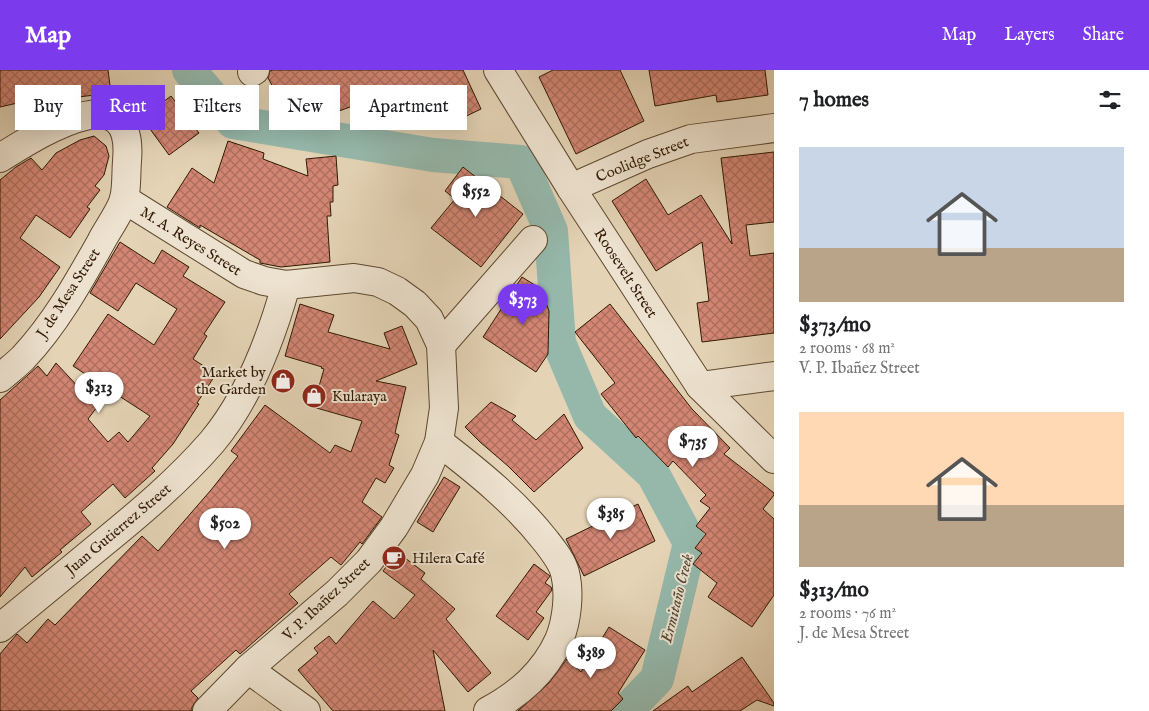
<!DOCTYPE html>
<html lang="en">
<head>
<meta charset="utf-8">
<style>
  :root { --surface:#fff; --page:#f6f6f6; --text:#202124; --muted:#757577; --accent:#7c3aed }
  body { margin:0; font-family:"IM FELL English",serif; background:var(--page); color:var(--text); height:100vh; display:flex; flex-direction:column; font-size:19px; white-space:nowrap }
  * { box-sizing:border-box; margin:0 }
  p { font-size:16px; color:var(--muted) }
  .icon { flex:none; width:28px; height:28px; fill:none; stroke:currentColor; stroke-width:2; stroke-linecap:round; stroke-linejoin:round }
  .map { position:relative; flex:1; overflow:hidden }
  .details { display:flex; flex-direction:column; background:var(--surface); width:375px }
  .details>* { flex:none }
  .guide { position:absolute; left:15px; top:15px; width:475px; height:45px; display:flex; gap:10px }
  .price { position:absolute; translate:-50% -42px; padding:0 11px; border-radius:18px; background:#fff; color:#222; font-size:16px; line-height:32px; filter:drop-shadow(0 1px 2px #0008) }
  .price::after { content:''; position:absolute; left:50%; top:30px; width:15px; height:11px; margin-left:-8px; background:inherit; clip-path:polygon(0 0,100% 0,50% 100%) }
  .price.current { background:var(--accent); color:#fff }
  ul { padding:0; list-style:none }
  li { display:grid; align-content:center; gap:10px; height:265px; padding:0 25px }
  li span { display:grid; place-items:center; height:155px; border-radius:0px; color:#555 }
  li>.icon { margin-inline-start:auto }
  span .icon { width:90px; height:90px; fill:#fffc; stroke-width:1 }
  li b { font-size:21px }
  h2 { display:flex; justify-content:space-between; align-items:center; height:60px; padding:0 25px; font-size:21px }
  .chip { padding:0 18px; border-radius:0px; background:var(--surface); box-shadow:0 5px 20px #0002; font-size:18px; line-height:45px }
  .chip.current { background:var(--accent); color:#fff }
  header { display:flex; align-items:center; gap:30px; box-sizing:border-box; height:70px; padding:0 25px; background:var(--accent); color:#fff }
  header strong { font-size:24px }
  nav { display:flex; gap:28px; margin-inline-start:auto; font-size:18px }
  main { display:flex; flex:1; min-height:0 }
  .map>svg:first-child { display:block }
</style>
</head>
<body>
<header>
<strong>Map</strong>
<nav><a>Map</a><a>Layers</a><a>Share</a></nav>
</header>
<main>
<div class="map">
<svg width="774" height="641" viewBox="0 0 774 641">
  <defs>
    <pattern id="building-cross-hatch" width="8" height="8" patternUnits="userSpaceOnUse" patternTransform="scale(1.25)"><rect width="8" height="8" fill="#d38674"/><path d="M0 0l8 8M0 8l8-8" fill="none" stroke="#ac6d5d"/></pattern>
  </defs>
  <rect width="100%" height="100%" fill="#e4d3b5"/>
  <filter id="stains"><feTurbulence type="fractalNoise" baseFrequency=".004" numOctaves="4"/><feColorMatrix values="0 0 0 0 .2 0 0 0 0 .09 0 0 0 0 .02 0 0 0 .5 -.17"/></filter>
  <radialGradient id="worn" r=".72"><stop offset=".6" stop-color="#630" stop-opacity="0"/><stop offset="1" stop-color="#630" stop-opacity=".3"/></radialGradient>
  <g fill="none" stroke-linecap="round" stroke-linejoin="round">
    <!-- river -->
    <path stroke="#95b8ab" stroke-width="34" d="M189,0L233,52L433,85L521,92L551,161L559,273L590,346L653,404L690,473L657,609L626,641"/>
  </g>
  <!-- building -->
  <g fill="url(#building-cross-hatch)" stroke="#311902">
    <path d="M0,0H108L111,23L62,29L61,23L0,37Z"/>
    <path d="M273,0H463L481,39L456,51L445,29L396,53L383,25L295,57L268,8L270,1Z"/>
    <path d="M553,0H620L644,51L576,84L539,7Z"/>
    <path d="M649,0H765L768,25L717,32L716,25L655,36Z"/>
    <path d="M171,26L199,63L169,85L142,48Z"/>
    <path d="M94,66L106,76L109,86L104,105L95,116L100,120L87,137L90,139L70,168L36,145L20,168L60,197L39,227L0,269V110L16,97L31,88L42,100L56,83L80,70Z"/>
    <path d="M228,71L264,83L263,89L308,106L306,89L336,86L338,115L333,116V132H330L331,146H327L330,192L281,197L260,193V190L200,155V158L167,137L192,98L214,113Z"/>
    <path d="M774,82V152L746,155L750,186L774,183V263L702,272L697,233L709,231L702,172L656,201L612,131L646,109L668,145L701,125L732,174L721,88Z"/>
    <path d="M463,97L523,144L481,197L431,158L455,129L445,121Z"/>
    <path d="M120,172L154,194L162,180L189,197L183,206L225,232L204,264L207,266L193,289L216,304L197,333L199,334L173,374L152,398L155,401L125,428L113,414L81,442L91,454L60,480L62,482L32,507L25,497L0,527V330L38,296L47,306L56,293L97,337L88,349L108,372L119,362L128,372L150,346L73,296L108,244L154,275L177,239L136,213L118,241L90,223Z"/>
    <path d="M522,207L541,219L549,241L548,284L536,302L483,267Z"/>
    <path d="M300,234L334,245L328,262L390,279L384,263L402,256L417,294L376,311L406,317L395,363L399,365L389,395L394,398L385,413L376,408L362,432L382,447L365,470L362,474L360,472L341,495L331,487L289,524L298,533L240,584L236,580L191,621L198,628L192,637V641H0V584L17,564L27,573L48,549L55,555L142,466L158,481L211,420L238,386L231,381L265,335L330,383L335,375L351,382L362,351L313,337L324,299L321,298L322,297L285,286Z"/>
    <path d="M610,234L692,339L730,378L724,384L774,423V425L763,439L774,449V525L752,557L708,527L717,513L693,494L702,483L695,478L706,464L696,456L710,438L700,431L706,425L673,391L668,397L638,366L636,368L601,324L615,313L575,262Z"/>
    <path d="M491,332L516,346L512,350L536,370L564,344L583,378L534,422L508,396L480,372L465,357Z"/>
    <path d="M444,407L460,417L433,462L417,452Z"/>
    <path d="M638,434L655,471L584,506L566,469Z"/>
    <path d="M397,482L425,503L421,509L455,539L446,549L491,603L468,622L433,580L445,641H333L298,600L318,583L314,578L329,566L336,574L373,531L394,549L415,525L383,501Z"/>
    <path d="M534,494L550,506L545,513L551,517L552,520L536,542L544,548L528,570L496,546Z"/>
    <path d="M609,557L645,580L618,623L623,629L611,641H518L549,613L567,589L581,602Z"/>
    <path d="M742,587L774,633V636L757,630L740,641H653L688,616L692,622Z"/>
  </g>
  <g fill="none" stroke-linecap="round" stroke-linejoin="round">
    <defs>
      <g id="minor">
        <path d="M498,0L571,118L700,316L774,389"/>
        <path d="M252,2L255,0"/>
        <path d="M0,88C36,66 135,0 127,91C126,103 127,117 124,129C121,141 107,160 101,172C78,213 55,254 23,288C16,295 8,301 0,308"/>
        <path d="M571,118L648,84L691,69L774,58"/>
        <path d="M124,129L244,204L264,211L286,215L354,208L378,212L397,221L415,234L429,249L441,275L444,338L439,372L425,405L394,457L369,491L337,523L248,599L207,641"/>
        <path d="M441,275L533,170"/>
        <path d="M700,316L774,306"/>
        <path d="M439,372C478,402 515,432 545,470C552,479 562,491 565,503C570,523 567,551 559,570C544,603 519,624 488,641"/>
        <path d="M0,558C34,530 69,501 103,473C141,442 179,410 212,372C249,328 271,269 286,215"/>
        <path d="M248,599L306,641"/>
      </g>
    </defs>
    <!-- minor casing -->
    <use href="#minor" stroke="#5e482f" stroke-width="30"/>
    <!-- minor -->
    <use href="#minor" stroke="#ede2cf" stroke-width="28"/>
  </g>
  <!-- icons -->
  <defs>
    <symbol id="shop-disc" viewBox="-11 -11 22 22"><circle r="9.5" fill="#8f2418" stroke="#ede2cf"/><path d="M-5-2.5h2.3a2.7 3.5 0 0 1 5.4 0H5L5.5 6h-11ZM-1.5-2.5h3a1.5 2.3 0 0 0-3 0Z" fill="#fff"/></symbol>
    <symbol id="cafe-disc" viewBox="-11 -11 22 22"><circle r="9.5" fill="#8f2418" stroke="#ede2cf"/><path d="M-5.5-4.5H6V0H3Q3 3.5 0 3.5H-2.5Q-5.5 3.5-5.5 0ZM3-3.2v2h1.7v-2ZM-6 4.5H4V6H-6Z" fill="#fff"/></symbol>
  </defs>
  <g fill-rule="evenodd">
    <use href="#shop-disc" x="269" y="297" width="28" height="28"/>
    <use href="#shop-disc" x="300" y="312" width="28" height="28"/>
    <use href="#cafe-disc" x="380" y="474" width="28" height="28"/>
  </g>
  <g text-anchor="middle" stroke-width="4" stroke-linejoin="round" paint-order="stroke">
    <!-- street labels -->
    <g font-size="15" fill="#311902" stroke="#ede2cf">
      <text transform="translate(642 89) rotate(-22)" y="5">Coolidge Street</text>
      <text transform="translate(191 171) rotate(32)" y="5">M. A. Reyes Street</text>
      <text transform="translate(626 203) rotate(57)" y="5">Roosevelt Street</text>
      <text transform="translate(68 223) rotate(-57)" y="5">J. de Mesa Street</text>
      <text transform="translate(118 459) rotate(-40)" y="5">Juan Gutierrez Street</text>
      <text transform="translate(326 529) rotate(-43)" y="5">V. P. Ibañez Street</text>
    </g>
    <!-- poi labels -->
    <g font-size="15" fill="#311902" stroke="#ede2cf" text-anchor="start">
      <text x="266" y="307" text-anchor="end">Market by<tspan x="266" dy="17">the Garden</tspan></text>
      <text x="332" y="331">Kularaya</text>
      <text x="412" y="493">Hilera Café</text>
    </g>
    <!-- water labels -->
    <g font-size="16" font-style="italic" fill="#4f4935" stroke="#ede2cf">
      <text transform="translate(676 528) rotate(-76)" y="6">Ermitaño Creek</text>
    </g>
  </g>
  <rect width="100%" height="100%" filter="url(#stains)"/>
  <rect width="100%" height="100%" fill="url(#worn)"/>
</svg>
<b class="price" style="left:476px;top:148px">$552</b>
<b class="price current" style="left:523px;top:256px">$373</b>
<b class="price" style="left:99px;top:344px">$313</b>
<b class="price" style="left:693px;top:398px">$735</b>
<b class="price" style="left:611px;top:470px">$385</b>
<b class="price" style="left:225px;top:480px">$502</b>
<b class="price" style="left:591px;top:609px">$389</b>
<div class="guide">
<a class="chip">Buy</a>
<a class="chip current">Rent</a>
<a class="chip">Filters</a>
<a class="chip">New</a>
<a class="chip">Apartment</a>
</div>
</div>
<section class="details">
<h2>7 homes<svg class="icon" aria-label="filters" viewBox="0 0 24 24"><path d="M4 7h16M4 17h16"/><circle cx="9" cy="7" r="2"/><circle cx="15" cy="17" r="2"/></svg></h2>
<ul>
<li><span style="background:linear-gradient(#c9d6e8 65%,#b9a48a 0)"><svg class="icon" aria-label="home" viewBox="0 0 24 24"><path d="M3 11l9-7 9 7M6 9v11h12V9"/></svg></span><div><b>$373/mo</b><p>2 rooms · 68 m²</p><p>V. P. Ibañez Street</p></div></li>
<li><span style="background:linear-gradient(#ffd9b3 60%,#b9a48a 0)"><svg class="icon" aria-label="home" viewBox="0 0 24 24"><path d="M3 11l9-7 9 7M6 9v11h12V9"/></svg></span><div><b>$313/mo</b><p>2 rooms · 76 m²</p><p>J. de Mesa Street</p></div></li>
</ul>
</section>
</main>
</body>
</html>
